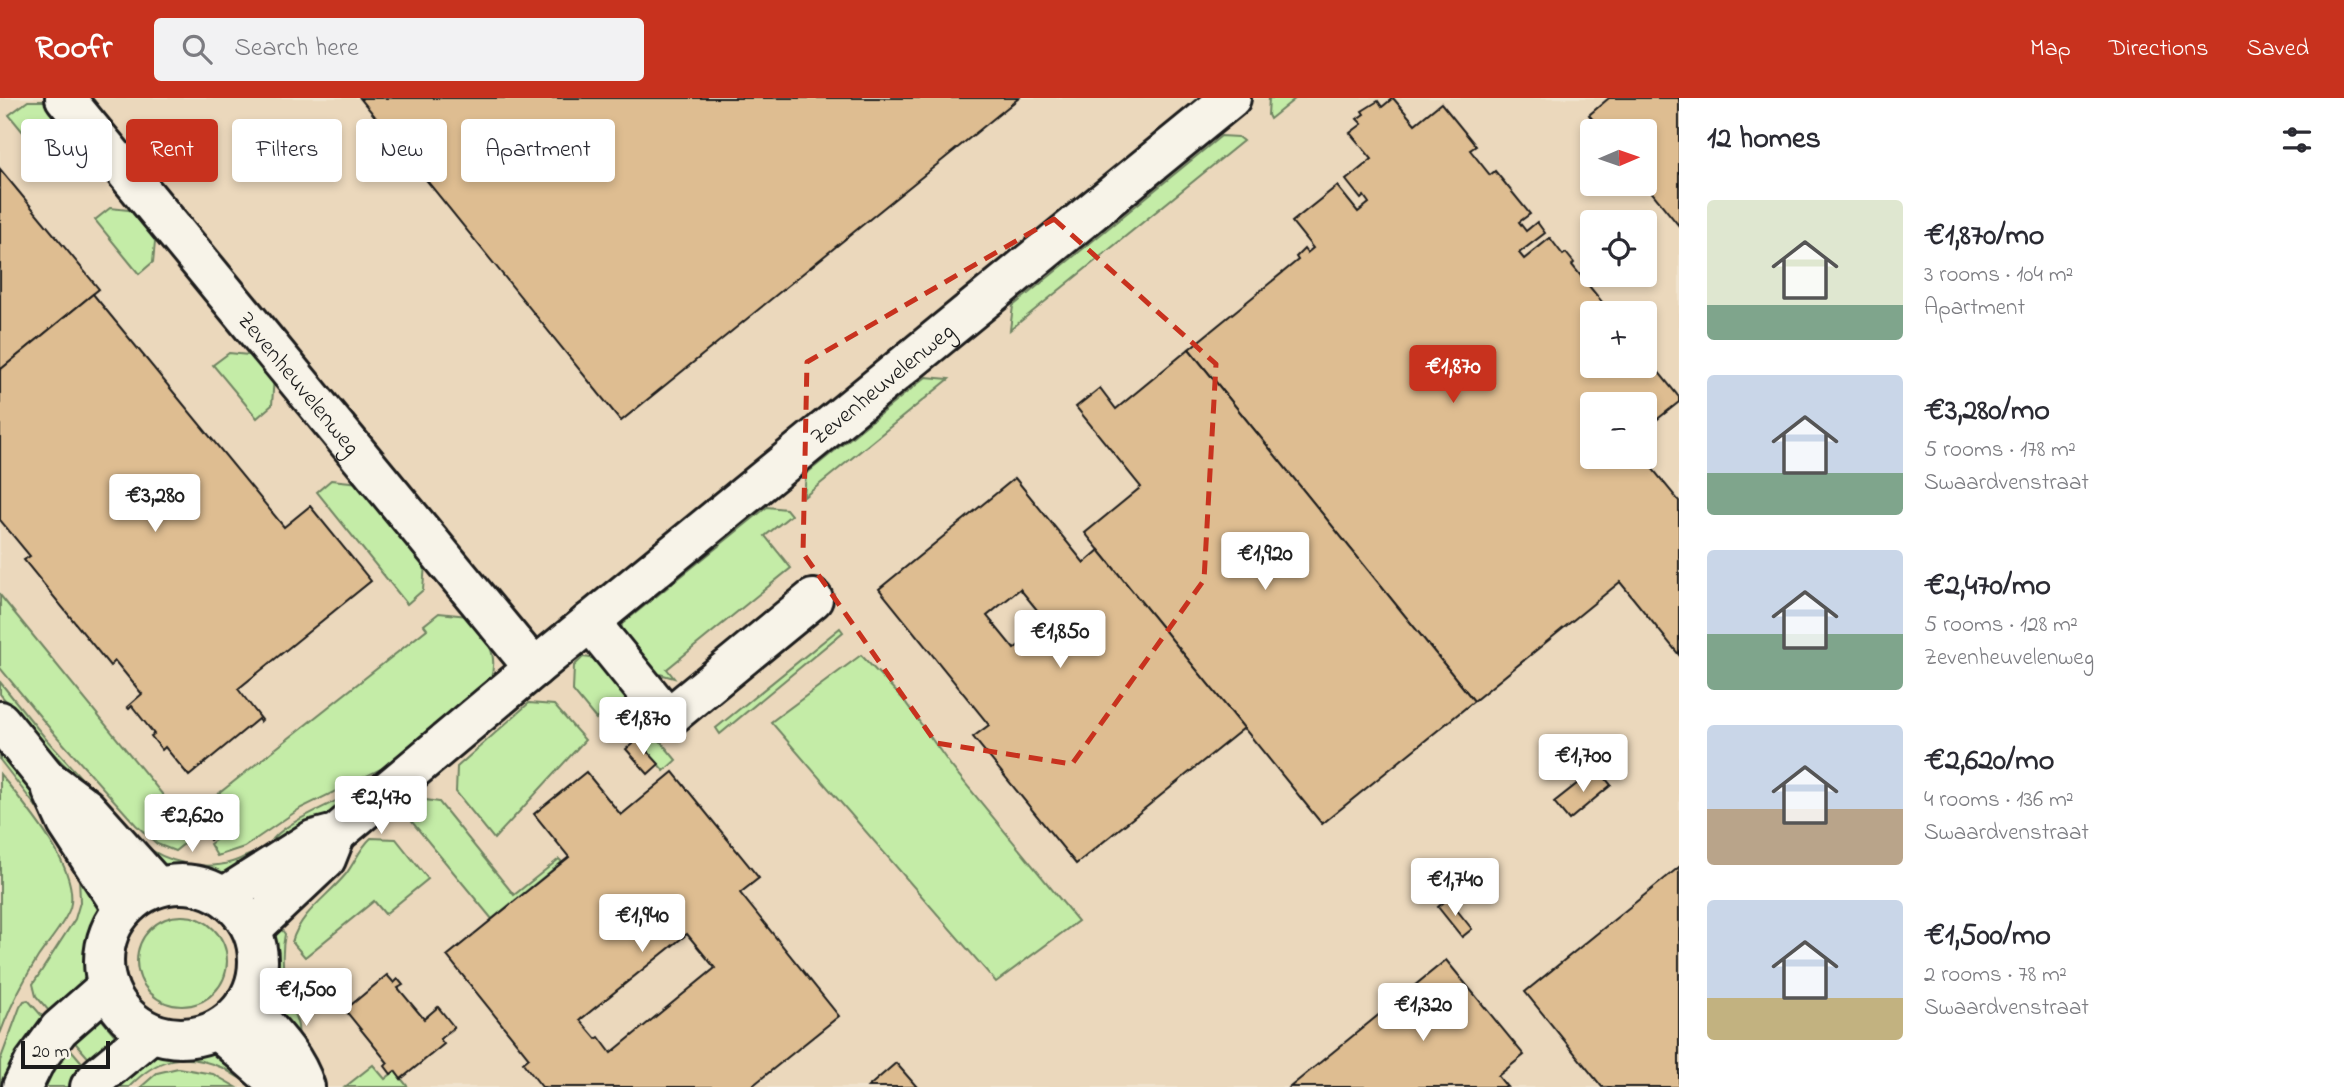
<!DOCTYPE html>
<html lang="en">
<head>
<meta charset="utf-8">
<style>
  :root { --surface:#fff; --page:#f2f2f3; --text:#2b2b33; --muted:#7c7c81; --accent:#c8321e }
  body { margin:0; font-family:"Indie Flower",sans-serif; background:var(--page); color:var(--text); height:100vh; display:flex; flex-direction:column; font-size:26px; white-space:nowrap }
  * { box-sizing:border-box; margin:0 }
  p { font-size:23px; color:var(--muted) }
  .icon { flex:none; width:38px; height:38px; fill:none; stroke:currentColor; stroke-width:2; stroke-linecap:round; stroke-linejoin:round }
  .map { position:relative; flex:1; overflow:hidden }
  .sheet { display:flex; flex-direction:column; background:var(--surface); width:665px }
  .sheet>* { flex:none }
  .top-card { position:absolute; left:21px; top:21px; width:665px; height:63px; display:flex; gap:14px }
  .needle { width:46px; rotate:88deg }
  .fabs { position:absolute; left:1580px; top:21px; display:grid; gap:14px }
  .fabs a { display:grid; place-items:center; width:77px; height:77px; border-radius:7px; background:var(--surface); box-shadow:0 4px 10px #0003; font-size:35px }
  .scale { position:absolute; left:21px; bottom:18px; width:89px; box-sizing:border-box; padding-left:7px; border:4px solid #1c1c1c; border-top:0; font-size:19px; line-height:24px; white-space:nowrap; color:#1c1c1c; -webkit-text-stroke:5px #f7f3e8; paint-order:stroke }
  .price { position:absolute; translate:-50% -60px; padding:0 16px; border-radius:7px; background:#fff; color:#222; font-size:23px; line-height:46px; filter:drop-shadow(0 2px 4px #0008) }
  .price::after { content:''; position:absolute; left:50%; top:42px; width:21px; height:16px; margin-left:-10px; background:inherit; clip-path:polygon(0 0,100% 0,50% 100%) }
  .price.selected { background:var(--accent); color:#fff }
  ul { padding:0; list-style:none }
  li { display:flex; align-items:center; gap:21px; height:175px; padding:0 28px }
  li span { display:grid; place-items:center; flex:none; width:196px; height:140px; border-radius:7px; color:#555 }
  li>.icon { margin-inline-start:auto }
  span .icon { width:84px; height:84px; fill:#fffc; stroke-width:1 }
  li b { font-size:30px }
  h2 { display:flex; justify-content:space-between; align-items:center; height:84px; padding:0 28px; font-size:30px }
  .tag { padding:0 24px; border-radius:7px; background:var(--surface); box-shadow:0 4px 10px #0003; font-size:24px; line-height:63px }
  .tag.selected { background:var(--accent); color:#fff }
  header { display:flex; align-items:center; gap:42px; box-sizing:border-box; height:98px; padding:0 35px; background:var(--accent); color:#fff }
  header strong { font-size:33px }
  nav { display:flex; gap:38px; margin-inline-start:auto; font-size:24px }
  .search { width:490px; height:63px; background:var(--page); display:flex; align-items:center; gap:18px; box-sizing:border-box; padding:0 24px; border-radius:7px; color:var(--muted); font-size:26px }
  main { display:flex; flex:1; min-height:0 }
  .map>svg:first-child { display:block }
</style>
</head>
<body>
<header>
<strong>Roofr</strong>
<div class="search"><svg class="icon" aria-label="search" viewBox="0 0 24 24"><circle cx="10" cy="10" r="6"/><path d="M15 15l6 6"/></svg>Search here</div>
<nav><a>Map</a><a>Directions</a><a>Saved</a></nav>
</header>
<main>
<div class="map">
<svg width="1679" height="989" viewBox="0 0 1679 989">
  <rect width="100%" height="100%" fill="#f0e3ce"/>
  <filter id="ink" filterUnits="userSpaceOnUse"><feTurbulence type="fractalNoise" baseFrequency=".0143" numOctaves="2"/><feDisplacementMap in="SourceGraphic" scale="14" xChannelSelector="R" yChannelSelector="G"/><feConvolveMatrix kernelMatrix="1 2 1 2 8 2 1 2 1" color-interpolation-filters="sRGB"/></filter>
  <g filter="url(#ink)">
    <!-- built -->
    <path fill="#ebd8bc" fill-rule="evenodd" d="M0,0H1679V989H0ZM1592,33H1645V86H1592ZM1592,124H1645V177H1592ZM1592,215H1645V268H1592ZM1592,306H1645V359H1592Z"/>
    <!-- green -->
    <g fill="#c4eca7" stroke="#708462" stroke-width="2">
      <path d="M1269,0H1296L1270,21L1268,17Z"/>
      <path d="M28,3H49L68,27L65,53L50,67L9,17Z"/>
      <path d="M1221,38L1238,39L1243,43L1010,232L1013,208Z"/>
      <path d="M110,110L138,113L156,134L153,164L139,176L95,122Z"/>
      <path d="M229,255L258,258L274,278L272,307L257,320L213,267Z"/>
      <path d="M926,279L949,281L804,399L806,376Z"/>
      <path d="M331,382L360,385L425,465L423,492L407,506L317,394Z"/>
      <path d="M767,409L786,411L791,417L765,438L791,470L667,571L674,580L649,573L620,539L622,526Z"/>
      <path d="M0,497L184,723L427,531L424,527L439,515L468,518C486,539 500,555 490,583L406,655L383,670L301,710L244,749L217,758L210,746L234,728L219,710L195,728L199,734L175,753L157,746L136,727L52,633L0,570Z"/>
      <path d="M840,530L843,534L720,636L716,630Z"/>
      <path d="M861,557L903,601L951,668L1078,823L996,884L771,624Z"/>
      <path d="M583,559L605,562L629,594L628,604L676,662L664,673L609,610L596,621L573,593L574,568Z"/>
      <path d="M0,584L46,641L120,723L30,632L0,596Z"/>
      <path d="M529,605L554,607L585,642L494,741L456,694L457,669Z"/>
      <path d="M0,652L50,720L54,732L0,662Z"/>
      <path d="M0,676C23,705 81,770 70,810C64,827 48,844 38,859C23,883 10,909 0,936Z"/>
      <path d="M345,698L347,701L276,755L270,745C281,726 326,709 345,698Z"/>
      <path d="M419,701L439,704L514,797L559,761L562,764L492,821L412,724L414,704Z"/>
      <path d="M371,740L396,741L428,781L385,816L374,803L305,859L292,844C301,814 327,799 346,776C355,764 360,750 371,740Z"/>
      <path d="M143,746C166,765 204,773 232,764C243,761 252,753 263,754L228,778L216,779L164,771Z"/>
      <path d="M79,778L103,812L102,820L88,877L55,920L36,898L33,886L75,821L80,804Z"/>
      <circle cx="182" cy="863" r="45"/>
      <path d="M279,828L285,836C280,860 283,881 290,904C293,916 300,925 298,937L268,903L272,848Z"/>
      <path d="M28,902L49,926L12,989H0V963L20,909L24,903Z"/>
      <path d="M97,916L118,941L92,964L71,940Z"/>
      <path d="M62,941L90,974L76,989H33Z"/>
      <path d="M162,951L213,952L247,983C238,981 231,974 223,970C183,953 158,959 129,989H113L153,953Z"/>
      <path d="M373,967L385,981L395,973L408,989H345Z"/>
      <path d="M178,970L213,976L236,989H141L157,975Z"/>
    </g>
    <!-- building -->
    <g fill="#debd91" stroke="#1c1c1c" stroke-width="2" fill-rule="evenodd">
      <path d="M360,0H1019L621,323Z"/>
      <path d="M1393,0L1415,26L1441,5L1476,48L1470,52L1490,77L1495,73L1530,116L1519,124L1526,133L1537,124L1545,135L1519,155L1524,161L1550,140L1563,157L1566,155L1574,165L1572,167L1611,215H1592V268H1645V257L1679,299V304L1645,331V306H1592V359H1643L1679,403V557L1620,484L1474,603L1189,251L1298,162L1296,159L1304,151L1307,155L1313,150L1292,124L1337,88L1358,114L1369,105L1364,98L1361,101L1346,82L1372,61L1350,35L1362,26L1357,21L1364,16L1362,13L1378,3L1382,9Z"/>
      <path d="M1609,0H1679V128L1645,86V33H1602L1589,17Z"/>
      <path d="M0,71L99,191L0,272Z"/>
      <path d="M93,196L284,429L310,408L371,483L238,591L262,622L260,624L258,621L189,678L165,649L162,652L151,638L154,636L132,608L129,611L127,609L142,596L115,563L110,568L24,462L30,458L0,422V272Z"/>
      <path d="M1189,251L1474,603L1322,726L1085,435L1141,389L1076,309L1100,290L1116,311Z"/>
      <path d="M1015,380L1084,465L1099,452L1244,630L1076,766L973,639L989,627L879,491ZM1020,491L1047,524L1014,551L987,518Z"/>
      <path d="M606,619L614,628L609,632L602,623Z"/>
      <path d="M637,642L659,666L648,676L626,651Z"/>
      <path d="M1597,670L1611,687L1569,722L1554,704Z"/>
      <path d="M586,674L621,717L673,674L759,780L740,795L839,918L751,989H542L523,965L529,960L447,858L569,759L534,716ZM687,836L715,870L611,955L599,939L596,941L580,922Z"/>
      <path d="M219,713L230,727L210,742L200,728Z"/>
      <path d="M1679,769V989H1602L1525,894Z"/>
      <path d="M1448,801L1472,831L1462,839L1438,809Z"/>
      <path d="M1446,862L1524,957L1498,978L1507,989H1290Z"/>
      <path d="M387,877L394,885L398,881L403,887L398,890L424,921L438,909L454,929L440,941L444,946L401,981L395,973L391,976L385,968L388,965L345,912Z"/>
      <path d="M896,965L917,989H868Z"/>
    </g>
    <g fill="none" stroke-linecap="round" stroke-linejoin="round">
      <defs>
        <g id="minor">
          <path id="s1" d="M65,0L534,570"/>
          <path d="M590,524L668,620L813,501"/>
          <path d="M0,623L47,681L86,710L157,789"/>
          <path d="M52,692L67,725L123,811"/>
          <circle cx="181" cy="863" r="77"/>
          <path id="s2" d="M225,798L313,742L336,736L534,570L1231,0"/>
          <path d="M252,831L326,761L336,736"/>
          <path d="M245,906C268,932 295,956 305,989"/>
          <path d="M217,932L282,989"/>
          <path d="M22,989L34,965L59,931L108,888"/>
          <path d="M90,989L99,978L151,935"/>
        </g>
      </defs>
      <!-- minor casing -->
      <use href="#minor" stroke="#1c1c1c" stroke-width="44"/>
      <!-- minor -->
      <use href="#minor" stroke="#f7f3e8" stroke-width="38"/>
    </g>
  </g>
  <!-- marked area -->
  <path fill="none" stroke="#c8321e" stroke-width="5" stroke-dasharray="14 9" stroke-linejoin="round" d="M1054,121L1216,266L1204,482L1072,666L936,645L803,455L807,264Z"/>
  <g text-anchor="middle" stroke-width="5" stroke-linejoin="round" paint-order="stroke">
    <!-- street labels -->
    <g font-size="24" fill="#1c1c1c" stroke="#f7f3e8">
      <text dy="8" stroke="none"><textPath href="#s1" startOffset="369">Zevenheuvelenweg</textPath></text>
      <text dy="8" stroke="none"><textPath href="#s2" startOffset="836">Zevenheuvelenweg</textPath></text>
    </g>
  </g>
</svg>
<div class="fabs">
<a><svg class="needle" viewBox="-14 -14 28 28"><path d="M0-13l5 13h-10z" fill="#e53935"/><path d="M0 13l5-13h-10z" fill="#7c7c81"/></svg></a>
<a><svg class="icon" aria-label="locate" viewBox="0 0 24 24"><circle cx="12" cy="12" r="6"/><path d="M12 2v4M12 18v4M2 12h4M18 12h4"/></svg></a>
<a>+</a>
<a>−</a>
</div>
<div class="scale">20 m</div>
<b class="price selected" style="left:1453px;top:307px">€1,870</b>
<b class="price" style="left:155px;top:436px">€3,280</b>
<b class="price" style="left:1265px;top:494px">€1,920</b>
<b class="price" style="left:1060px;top:572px">€1,850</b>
<b class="price" style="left:643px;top:659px">€1,870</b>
<b class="price" style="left:1583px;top:696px">€1,700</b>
<b class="price" style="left:381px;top:738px">€2,470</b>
<b class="price" style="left:192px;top:756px">€2,620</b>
<b class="price" style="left:1455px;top:820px">€1,740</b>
<b class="price" style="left:642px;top:856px">€1,940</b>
<b class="price" style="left:306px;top:930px">€1,500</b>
<b class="price" style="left:1423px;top:945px">€1,320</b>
<div class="top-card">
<a class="tag">Buy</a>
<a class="tag selected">Rent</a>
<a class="tag">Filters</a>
<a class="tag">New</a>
<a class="tag">Apartment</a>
</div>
</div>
<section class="sheet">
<h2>12 homes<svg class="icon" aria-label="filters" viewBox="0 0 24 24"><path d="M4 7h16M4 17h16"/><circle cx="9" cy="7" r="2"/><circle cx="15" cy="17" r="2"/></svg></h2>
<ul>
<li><span style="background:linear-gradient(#dfe7d0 75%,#7fa58c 0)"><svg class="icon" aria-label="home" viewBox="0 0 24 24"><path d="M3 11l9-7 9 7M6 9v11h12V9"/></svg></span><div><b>€1,870/mo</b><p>3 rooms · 104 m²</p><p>Apartment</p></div></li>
<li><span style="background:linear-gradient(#c9d6e8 70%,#7fa58c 0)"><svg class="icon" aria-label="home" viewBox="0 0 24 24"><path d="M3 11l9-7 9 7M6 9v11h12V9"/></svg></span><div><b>€3,280/mo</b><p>5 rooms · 178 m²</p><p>Swaardvenstraat</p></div></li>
<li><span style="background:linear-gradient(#c9d6e8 60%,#7fa58c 0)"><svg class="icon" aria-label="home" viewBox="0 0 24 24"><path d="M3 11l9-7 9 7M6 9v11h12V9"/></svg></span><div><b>€2,470/mo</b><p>5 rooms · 128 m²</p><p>Zevenheuvelenweg</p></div></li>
<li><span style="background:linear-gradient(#c9d6e8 60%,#b9a48a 0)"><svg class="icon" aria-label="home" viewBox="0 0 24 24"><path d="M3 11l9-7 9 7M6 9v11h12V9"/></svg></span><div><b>€2,620/mo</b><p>4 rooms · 136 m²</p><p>Swaardvenstraat</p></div></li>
<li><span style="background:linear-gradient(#c9d6e8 70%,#c2b280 0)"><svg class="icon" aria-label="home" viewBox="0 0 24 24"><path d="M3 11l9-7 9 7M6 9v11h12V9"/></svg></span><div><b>€1,500/mo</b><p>2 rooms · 78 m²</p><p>Swaardvenstraat</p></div></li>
</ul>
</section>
</main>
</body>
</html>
